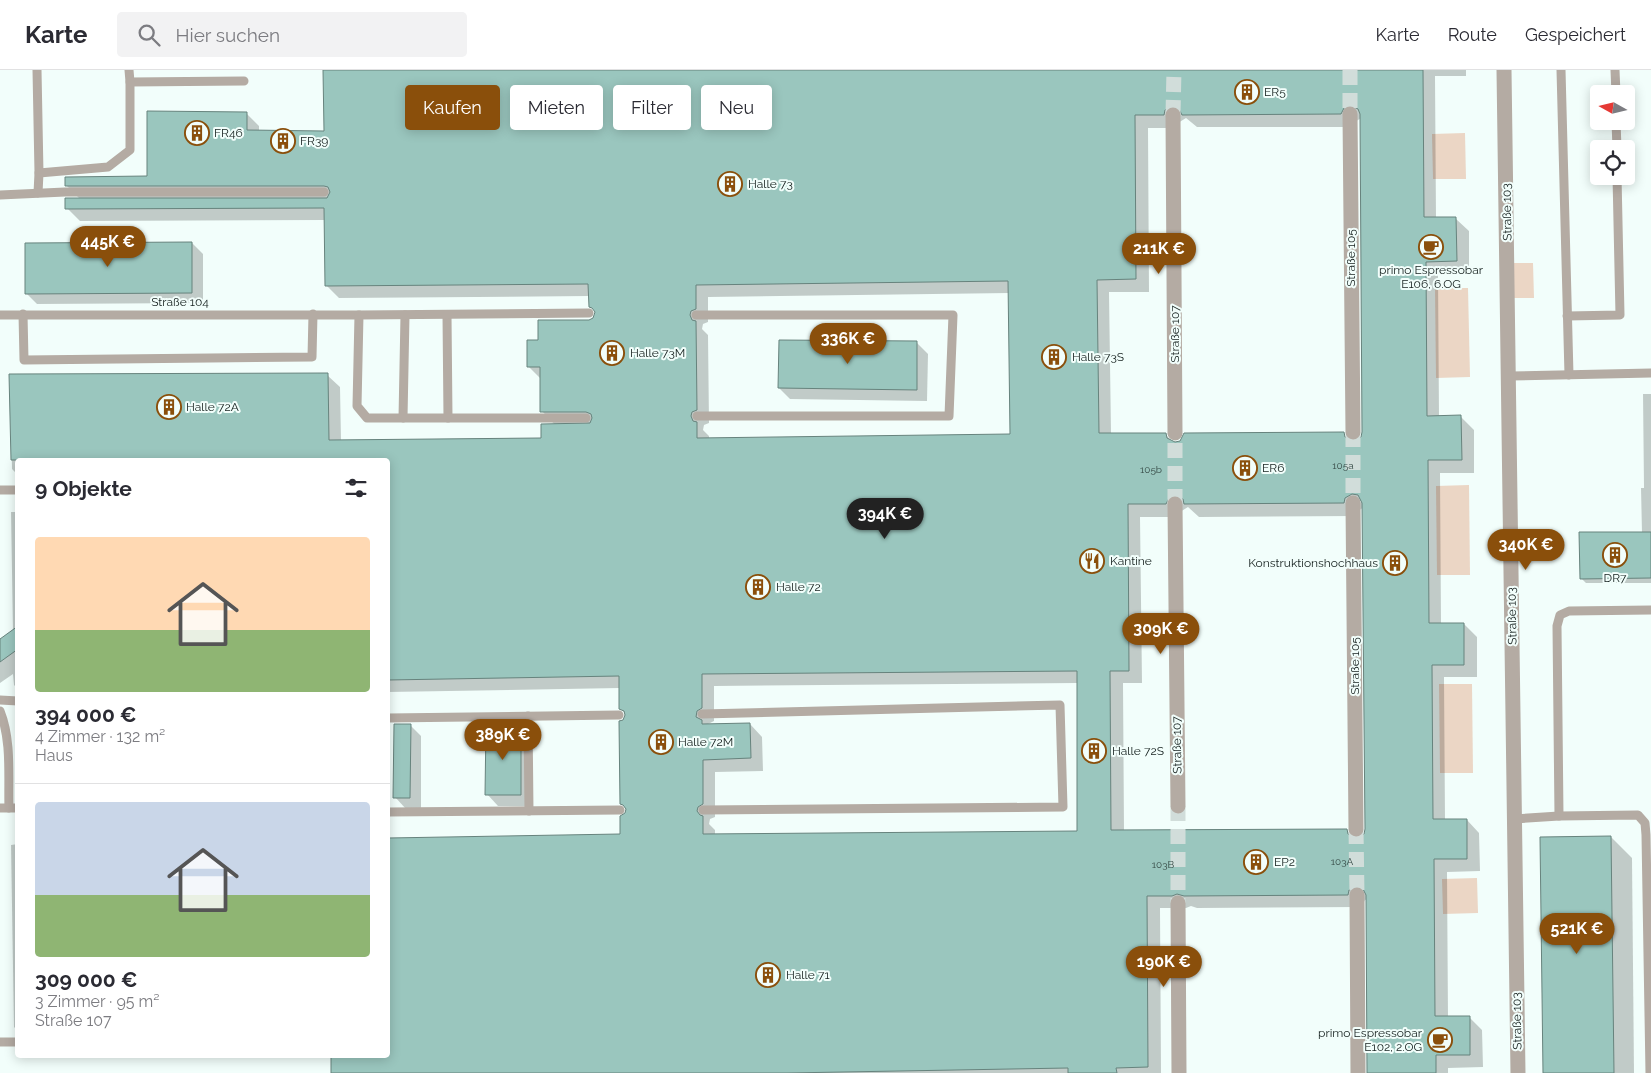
<!DOCTYPE html>
<html lang="de">
<head>
<meta charset="utf-8">
<style>
  :root { --surface:#fff; --page:#f2f2f3; --text:#2b2b33; --muted:#7c7c81; --line:#e1e1e2; --accent:#8a4f0b }
  body { margin:0; font-family:Raleway,sans-serif; background:var(--page); color:var(--text); height:100vh; display:flex; flex-direction:column; font-size:19px; white-space:nowrap }
  * { box-sizing:border-box; margin:0 }
  p { font-size:16px; color:var(--muted) }
  .icon { flex:none; width:28px; height:28px; fill:none; stroke:currentColor; stroke-width:2; stroke-linecap:round; stroke-linejoin:round }
  .map { position:relative; flex:1; overflow:hidden }
  .sheet { position:absolute; left:15px; top:388px; width:375px; height:600px; display:flex; flex-direction:column; background:var(--surface); border-radius:5px; box-shadow:0 2px 12px #0003 }
  .sheet>* { flex:none }
  .hud { position:absolute; left:405px; top:15px; width:475px; height:45px; display:flex; gap:10px }
  .needle { width:32px; rotate:278deg }
  .fabs { position:absolute; left:1590px; top:15px; display:grid; gap:10px }
  .fabs a { display:grid; place-items:center; width:45px; height:45px; border-radius:5px; background:var(--surface); box-shadow:0 2px 12px #0003; font-size:25px }
  .price { position:absolute; translate:-50% -42px; padding:0 11px; border-radius:18px; background:var(--accent); color:#fff; font-size:16px; line-height:32px; filter:drop-shadow(0 1px 2px #0008) }
  .price::after { content:''; position:absolute; left:50%; top:30px; width:15px; height:11px; margin-left:-8px; background:inherit; clip-path:polygon(0 0,100% 0,50% 100%) }
  .price.selected { background:#222; color:#fff }
  ul { padding:0; list-style:none }
  li { display:grid; align-content:center; gap:10px; height:265px; padding:0 20px }
  li+li { border-top:1px solid var(--line) }
  li span { display:grid; place-items:center; height:155px; border-radius:5px; color:#555 }
  li>.icon { margin-inline-start:auto }
  span .icon { width:90px; height:90px; fill:#fffc; stroke-width:1 }
  li b { font-size:21px }
  h2 { display:flex; justify-content:space-between; align-items:center; height:60px; padding:0 20px; font-size:21px }
  .chip { padding:0 18px; border-radius:5px; background:var(--surface); box-shadow:0 2px 12px #0003; font-size:18px; line-height:45px }
  .chip.selected { background:var(--accent); color:#fff }
  header { display:flex; align-items:center; gap:30px; box-sizing:border-box; height:70px; padding:0 25px; background:var(--surface); border-bottom:1px solid var(--line) }
  header strong { font-size:24px }
  nav { display:flex; gap:28px; margin-inline-start:auto; font-size:18px }
  .search { width:350px; height:45px; background:var(--page); display:flex; align-items:center; gap:12px; box-sizing:border-box; padding:0 18px; border-radius:5px; color:var(--muted); font-size:19px }
  .map>svg:first-child { display:block }
</style>
</head>
<body>
<header>
<strong>Karte</strong>
<div class="search"><svg class="icon" aria-label="search" viewBox="0 0 24 24"><circle cx="10" cy="10" r="6"/><path d="M15 15l6 6"/></svg>Hier suchen</div>
<nav><a>Karte</a><a>Route</a><a>Gespeichert</a></nav>
</header>
<div class="map">
<svg width="1651" height="1003" viewBox="0 0 1651 1003">
  <rect width="100%" height="100%" fill="#f2fefb"/>
  <!-- green -->
  <g fill="#ebd6c5">
    <path d="M1465,63L1466,109H1433L1432,64Z"/>
    <path d="M1513,193H1533L1534,228H1514Z"/>
    <path d="M1435,218H1468L1470,307L1436,308Z"/>
    <path d="M1469,415L1470,505H1437L1436,416Z"/>
    <path d="M1439,614H1472L1473,703H1440Z"/>
    <path d="M1477,808L1478,843L1443,844L1442,809Z"/>
  </g>
  <!-- shadow -->
  <g fill="#0003" fill-rule="evenodd">
    <path d="M324,0H1466V6H1435L1436,149H1456L1469,161V204H1438L1439,347H1461L1474,360V403H1440L1441,554H1464L1477,567V607H1444L1445,750H1467L1479,763L1480,801L1447,802L1448,948L1469,947L1482,960L1483,997L1448,998V1003H1368V829L1365,830L1361,837L1197,838L1191,836L1186,838H1160L1161,1003H332V985H388V769L621,765L627,740L621,733L623,651L626,644L620,638V618L388,622V390H18V405L12,399L10,305H327L340,317L341,371L542,369L556,356L542,341L541,309L528,296L539,271L589,251L595,247L596,242L590,236V226L339,228L326,215V150L80,151L67,138L81,130L66,115L148,108L246,43L259,56V62H325ZM1186,48L1197,57H1353L1355,52L1361,48L1364,362L1359,371H1351L1343,364L1175,374L1165,364H1111L1109,222H1149L1148,58H1176L1178,53ZM1010,223L1011,365L709,369V366L703,360L704,355L709,353L708,265L702,259L703,254L708,252V227ZM1188,437L1199,447L1356,446L1358,441L1364,437L1367,759L1362,768L1356,769L1346,760L1124,761L1123,613H1142L1140,447H1178L1180,442ZM1078,613L1079,762L715,765V760L709,754L710,749L715,747V702L763,701L762,667L750,654L706,655L714,651V616Z"/>
    <path d="M192,173L203,184V233L37,234L26,223Z"/>
    <path d="M917,273L928,284L927,331L790,329L779,318Z"/>
    <path d="M1643,324H1651V513H1586L1581,508L1642,463L1641,418H1644Z"/>
    <path d="M11,442H18V619L14,615L13,604L0,613V570L13,561Z"/>
    <path d="M410,655L421,666V739H406L395,727Z"/>
    <path d="M521,658L532,669L531,736H498L487,724Z"/>
    <path d="M1611,767L1632,788L1634,1003H1544Z"/>
    <path d="M18,774V961L14,957L11,775Z"/>
  </g>
  <!-- building -->
  <g fill="#9ac6be" stroke="#67837d" fill-rule="evenodd">
    <path d="M323,0H1423L1424,147H1456L1457,191L1426,192L1427,346L1461,345L1462,390H1428L1429,553H1464V595H1432L1433,749H1467V789H1434L1435,946H1470V985H1436V1003H1367L1366,825L1362,817L1356,816L1349,820L1348,825L1184,826L1177,824L1172,826H1147L1148,997L1116,998L1117,1003H1068V998L787,1003H331V985H388V768L620,764V746L625,743L626,739L623,735L620,734L619,651L623,650L625,645L624,641L619,639V606L388,610V390H11L9,304L328,303L329,370L541,368V354L590,353L592,348L591,344L586,342H540V297H527V270H538V250H589L593,248L595,242L592,238L589,237L588,214L325,216L324,138L65,139V128H327L330,122L328,117L324,116H65V107L147,106V41L247,42V60L324,61ZM1350,35L1358,39L1360,44L1362,362L1361,367L1353,371L1345,367L1344,362L1184,363L1180,371L1175,372L1167,368L1166,363H1099L1097,210L1136,209L1135,45H1164L1165,40L1172,36L1178,37L1182,45L1341,44L1345,36ZM1008,211L1010,364L697,368V352L693,351L691,346L692,342L697,340L696,251L692,250L690,245L691,241L696,239V215ZM1352,424L1358,425L1362,433L1365,759L1364,764L1357,768L1352,767L1348,764L1347,759L1111,760L1110,601H1129L1128,434H1166L1170,426L1175,425L1183,429L1184,434L1344,433L1345,428ZM1077,601V761L703,764V746L700,745L697,741L698,737L703,734V690L751,688L750,653L702,654V650L696,647L697,641L702,638V604Z"/>
    <path d="M192,172V223L25,224V173Z"/>
    <path d="M779,270L917,271V320L778,318Z"/>
    <path d="M1579,462H1651V508L1580,509Z"/>
    <path d="M18,556V579L0,592V569Z"/>
    <path d="M394,654H411L410,728H393Z"/>
    <path d="M486,656H521V725H485Z"/>
    <path d="M1611,766L1614,1003H1543L1540,767Z"/>
  </g>
  <g fill="none" stroke-linecap="round" stroke-linejoin="round">
    <!-- street-tunnel -->
    <g stroke="#d1ddda" stroke-width="15" stroke-dasharray="15 8" stroke-linecap="butt">
      <path d="M1350,0V44"/>
      <path d="M1173,45L1174,0"/>
      <path d="M1353,362V433"/>
      <path d="M1175,434V363"/>
      <path d="M1178,736V833"/>
      <path d="M1356,759L1357,825"/>
    </g>
    <!-- lane -->
    <g stroke="#b4aba3" stroke-width="9">
      <path d="M37,0L39,103"/>
      <path d="M129,0L130,12L244,11"/>
      <path d="M1561,0L1569,305"/>
      <path d="M1615,0L1616,24"/>
      <path d="M1616,51L1617,79"/>
      <path d="M38,123L39,103L108,97L130,80V12"/>
      <path d="M0,125L65,122H324"/>
      <path d="M23,244L24,290L312,287L313,244"/>
      <path d="M0,245H359"/>
      <path d="M447,245L448,348"/>
      <path d="M696,245H953L949,346H697"/>
      <path d="M1567,246L1620,245L1617,106"/>
      <path d="M1509,306L1651,303"/>
      <path d="M403,348L405,245"/>
      <path d="M586,348H367L357,336L359,245L589,243"/>
      <path d="M0,420H18"/>
      <path d="M0,630L18,631"/>
      <path d="M0,641C12,671 8,707 9,738"/>
      <path d="M702,644L1060,635L1063,737L703,740"/>
      <path d="M528,646L529,741"/>
      <path d="M388,648L619,645"/>
      <path d="M0,738H18"/>
      <path d="M388,742L620,740"/>
      <path d="M1559,746L1557,556L1560,545L1569,541L1651,540"/>
      <path d="M1514,749L1559,746L1638,745L1645,753L1646,765L1650,1003"/>
      <path d="M0,972H18"/>
    </g>
    <!-- street -->
    <g stroke="#b4aba3" stroke-width="15">
      <path d="M1504,0L1518,1003"/>
      <path d="M1350,44L1353,362"/>
      <path d="M1173,45L1175,363"/>
      <path d="M1353,433L1356,759"/>
      <path d="M1175,434L1178,736"/>
      <path d="M1357,825L1358,1003"/>
      <path d="M1178,833L1179,1003"/>
    </g>
  </g>
  <!-- icons -->
  <defs>
    <symbol id="building-ring" viewBox="-11 -11 22 22"><circle r="9.5" fill="#f2fefb" stroke="#8a4f0b" stroke-width="1.5"/><path d="M-4-6H4V6H1V3H-1V6H-4ZM-2.5-4.3h1.7v1.8h-1.7ZM.8-4.3h1.7v1.8H.8ZM-2.5-1h1.7V.8h-1.7ZM.8-1h1.7V.8H.8Z" fill="#8a4f0b"/></symbol>
    <symbol id="cafe-ring" viewBox="-11 -11 22 22"><circle r="9.5" fill="#f2fefb" stroke="#8a4f0b" stroke-width="1.5"/><path d="M-5.5-4.5H6V0H3Q3 3.5 0 3.5H-2.5Q-5.5 3.5-5.5 0ZM3-3.2v2h1.7v-2ZM-6 4.5H4V6H-6Z" fill="#8a4f0b"/></symbol>
    <symbol id="restaurant-ring" viewBox="-11 -11 22 22"><circle r="9.5" fill="#f2fefb" stroke="#8a4f0b" stroke-width="1.5"/><path d="M-5-6h1v4h1v-4h1v4h1v-4h1v5L-1.5 .5V6h-2V.5L-5-1ZM5-6V6H3V1.5H1.5Q1.5-4 5-6Z" fill="#8a4f0b"/></symbol>
  </defs>
  <g fill-rule="evenodd">
    <use href="#building-ring" x="1233" y="8" width="28" height="28"/>
    <use href="#building-ring" x="183" y="49" width="28" height="28"/>
    <use href="#building-ring" x="269" y="57" width="28" height="28"/>
    <use href="#building-ring" x="716" y="100" width="28" height="28"/>
    <use href="#cafe-ring" x="1417" y="163" width="28" height="28"/>
    <use href="#building-ring" x="598" y="269" width="28" height="28"/>
    <use href="#building-ring" x="1040" y="273" width="28" height="28"/>
    <use href="#building-ring" x="155" y="323" width="28" height="28"/>
    <use href="#building-ring" x="1231" y="384" width="28" height="28"/>
    <use href="#building-ring" x="1601" y="471" width="28" height="28"/>
    <use href="#restaurant-ring" x="1078" y="477" width="28" height="28"/>
    <use href="#building-ring" x="1381" y="479" width="28" height="28"/>
    <use href="#building-ring" x="744" y="503" width="28" height="28"/>
    <use href="#building-ring" x="647" y="658" width="28" height="28"/>
    <use href="#building-ring" x="1080" y="667" width="28" height="28"/>
    <use href="#building-ring" x="1242" y="778" width="28" height="28"/>
    <use href="#building-ring" x="754" y="891" width="28" height="28"/>
    <use href="#cafe-ring" x="1426" y="956" width="28" height="28"/>
  </g>
  <g text-anchor="middle" stroke-width="4" stroke-linejoin="round" paint-order="stroke">
    <!-- number labels -->
    <g font-size="10" fill="#364a46">
      <text x="1343" y="399">105a</text>
      <text x="1151" y="403">105b</text>
      <text x="1342" y="795">103A</text>
      <text x="1163" y="798">103B</text>
    </g>
    <!-- poi labels -->
    <g font-size="12" fill="#15201e" stroke="#f2fefb" text-anchor="start">
      <text x="1264" y="26">ER5</text>
      <text x="214" y="67">FR46</text>
      <text x="300" y="75">FR39</text>
      <text x="748" y="118">Halle 73</text>
      <text x="1431" y="204" text-anchor="middle">primo Espressobar<tspan x="1431" dy="14">E106, 6.OG</tspan></text>
      <text x="630" y="287">Halle 73M</text>
      <text x="1072" y="291">Halle 73S</text>
      <text x="186" y="341">Halle 72A</text>
      <text x="1262" y="402">ER6</text>
      <text x="1110" y="495">Kantine</text>
      <text x="1378" y="497" text-anchor="end">Konstruktionshochhaus</text>
      <text x="1615" y="512" text-anchor="middle">DR7</text>
      <text x="776" y="521">Halle 72</text>
      <text x="678" y="676">Halle 72M</text>
      <text x="1112" y="685">Halle 72S</text>
      <text x="1274" y="796">EP2</text>
      <text x="786" y="909">Halle 71</text>
      <text x="1422" y="967" text-anchor="end">primo Espressobar<tspan x="1422" dy="14">E102, 2.OG</tspan></text>
    </g>
    <!-- street labels -->
    <g font-size="12" fill="#15201e" stroke="#f2fefb">
      <text transform="translate(1507 142) rotate(-91)" y="4">Straße 103</text>
      <text transform="translate(1351 188) rotate(-90)" y="4">Straße 105</text>
      <text x="180" y="236">Straße 104</text>
      <text transform="translate(1175 264) rotate(-90)" y="4">Straße 107</text>
      <text transform="translate(1512 546) rotate(-91)" y="4">Straße 103</text>
      <text transform="translate(1355 596) rotate(-90)" y="4">Straße 105</text>
      <text transform="translate(1177 675) rotate(-91)" y="4">Straße 107</text>
      <text transform="translate(1517 951) rotate(-91)" y="4">Straße 103</text>
    </g>
  </g>
</svg>
<div class="fabs">
<a><svg class="needle" viewBox="-14 -14 28 28"><path d="M0-13l5 13h-10z" fill="#e53935"/><path d="M0 13l5-13h-10z" fill="#7c7c81"/></svg></a>
<a><svg class="icon" aria-label="locate" viewBox="0 0 24 24"><circle cx="12" cy="12" r="6"/><path d="M12 2v4M12 18v4M2 12h4M18 12h4"/></svg></a>
</div>
<b class="price" style="left:108px;top:198px">445K €</b>
<b class="price" style="left:1159px;top:205px">211K €</b>
<b class="price" style="left:848px;top:295px">336K €</b>
<b class="price selected" style="left:885px;top:470px">394K €</b>
<b class="price" style="left:1526px;top:501px">340K €</b>
<b class="price" style="left:1161px;top:585px">309K €</b>
<b class="price" style="left:503px;top:691px">389K €</b>
<b class="price" style="left:1577px;top:885px">521K €</b>
<b class="price" style="left:1164px;top:918px">190K €</b>
<div class="hud">
<a class="chip selected">Kaufen</a>
<a class="chip">Mieten</a>
<a class="chip">Filter</a>
<a class="chip">Neu</a>
</div>
<section class="sheet">
<h2>9 Objekte<svg class="icon" aria-label="filters" viewBox="0 0 24 24"><path d="M4 7h16M4 17h16"/><circle cx="9" cy="7" r="2"/><circle cx="15" cy="17" r="2"/></svg></h2>
<ul>
<li><span style="background:linear-gradient(#ffd9b3 60%,#8fb573 0)"><svg class="icon" aria-label="home" viewBox="0 0 24 24"><path d="M3 11l9-7 9 7M6 9v11h12V9"/></svg></span><div><b>394 000 €</b><p>4 Zimmer · 132 m²</p><p>Haus</p></div></li>
<li><span style="background:linear-gradient(#c9d6e8 60%,#8fb573 0)"><svg class="icon" aria-label="home" viewBox="0 0 24 24"><path d="M3 11l9-7 9 7M6 9v11h12V9"/></svg></span><div><b>309 000 €</b><p>3 Zimmer · 95 m²</p><p>Straße 107</p></div></li>
</ul>
</section>
</div>
</body>
</html>
